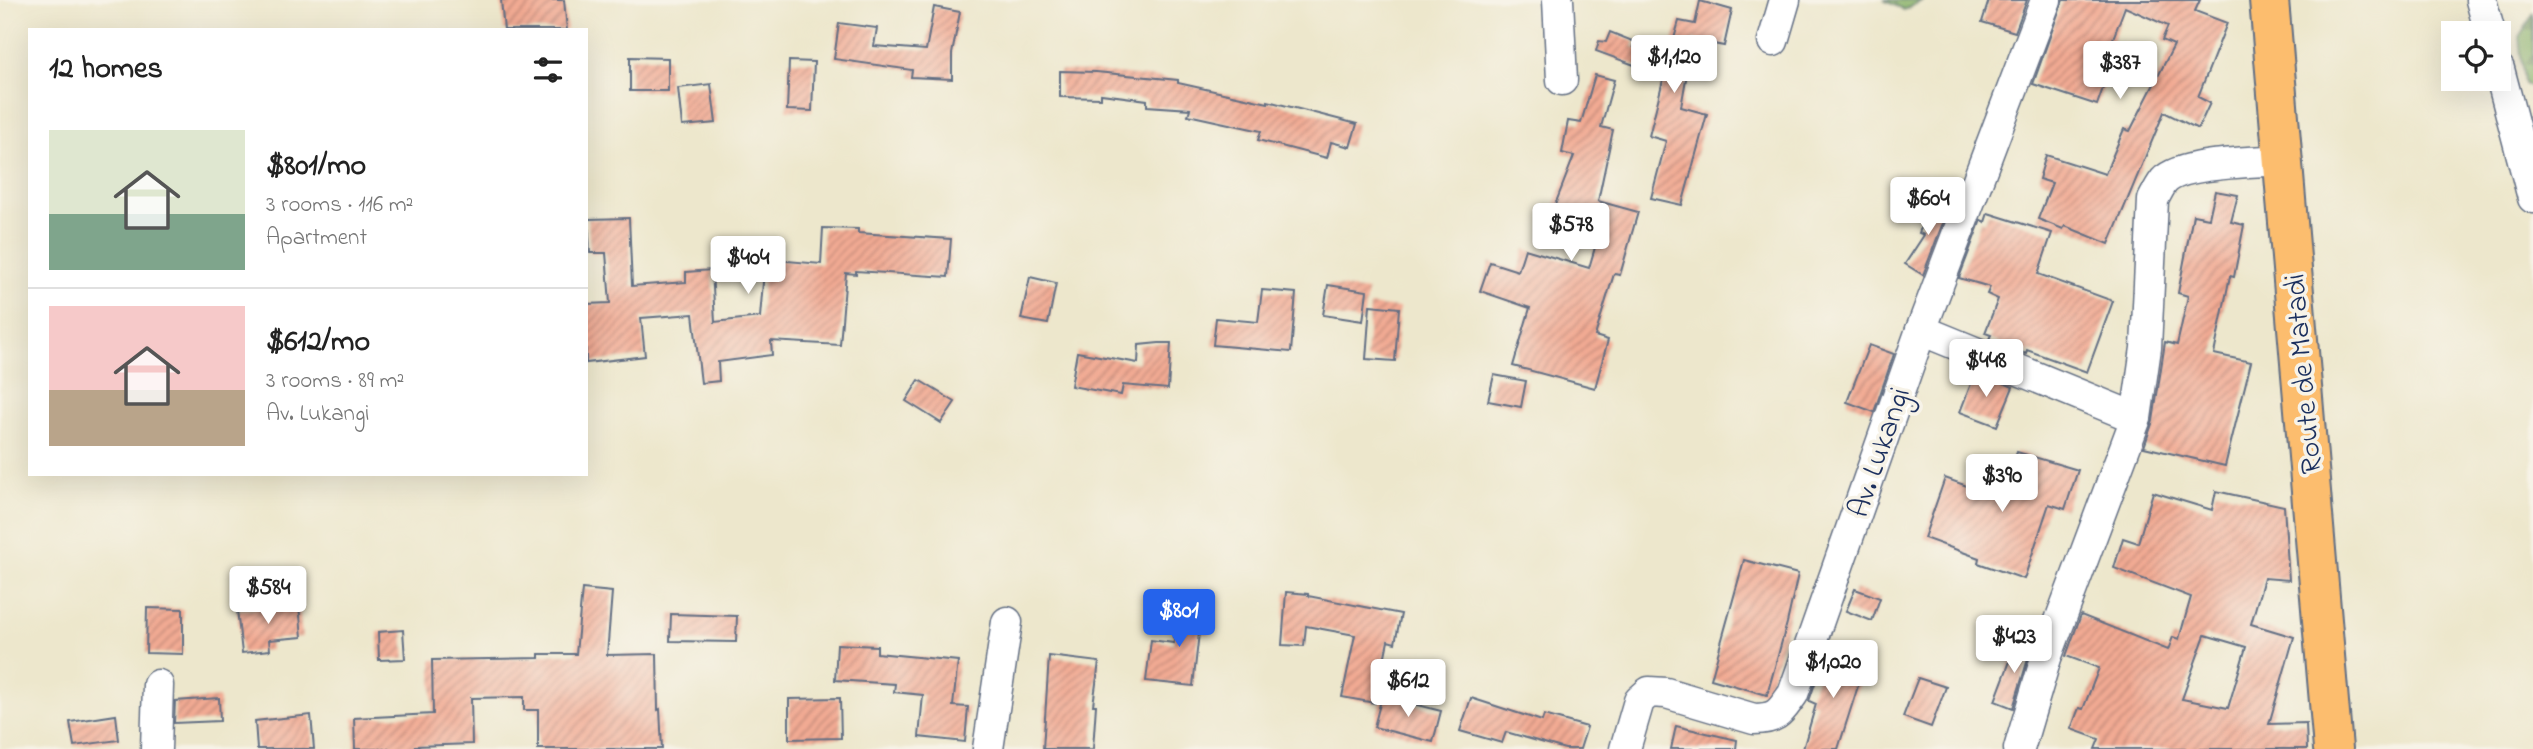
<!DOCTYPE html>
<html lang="en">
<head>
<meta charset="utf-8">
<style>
  :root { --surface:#fff; --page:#f6f6f6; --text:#222; --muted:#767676; --line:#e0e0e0; --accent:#2563eb }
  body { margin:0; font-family:"Indie Flower",sans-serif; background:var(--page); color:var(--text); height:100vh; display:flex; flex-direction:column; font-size:26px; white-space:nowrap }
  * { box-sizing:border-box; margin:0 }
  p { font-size:23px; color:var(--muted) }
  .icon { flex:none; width:38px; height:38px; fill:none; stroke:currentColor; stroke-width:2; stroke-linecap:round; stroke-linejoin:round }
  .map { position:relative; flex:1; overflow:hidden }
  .sheet { position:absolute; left:28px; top:28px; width:560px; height:448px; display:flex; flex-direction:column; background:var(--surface); border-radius:0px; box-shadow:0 7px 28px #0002 }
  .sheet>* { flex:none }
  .controls { position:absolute; left:2441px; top:21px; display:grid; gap:14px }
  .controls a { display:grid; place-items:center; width:70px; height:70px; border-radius:0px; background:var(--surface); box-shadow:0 7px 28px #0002; font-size:35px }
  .price { position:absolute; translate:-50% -60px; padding:0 16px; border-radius:7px; background:#fff; color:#222; font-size:23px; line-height:46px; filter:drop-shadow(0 2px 4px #0008) }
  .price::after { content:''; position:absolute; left:50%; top:42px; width:21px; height:16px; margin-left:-10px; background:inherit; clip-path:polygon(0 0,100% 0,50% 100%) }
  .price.active { background:var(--accent); color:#fff }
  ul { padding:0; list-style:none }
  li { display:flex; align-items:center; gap:21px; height:175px; padding:0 21px }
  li+li { border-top:2px solid var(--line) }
  li span { display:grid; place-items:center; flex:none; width:196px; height:140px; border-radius:0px; color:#555 }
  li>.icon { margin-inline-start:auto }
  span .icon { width:84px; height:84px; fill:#fffc; stroke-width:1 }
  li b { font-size:30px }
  h2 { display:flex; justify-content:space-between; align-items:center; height:84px; padding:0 21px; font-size:30px }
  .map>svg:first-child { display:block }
</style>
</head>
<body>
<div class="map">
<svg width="2533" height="749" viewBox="0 0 2533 749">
  <defs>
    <pattern id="forest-firs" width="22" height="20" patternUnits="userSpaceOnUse" patternTransform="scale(1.75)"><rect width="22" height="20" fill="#8ab269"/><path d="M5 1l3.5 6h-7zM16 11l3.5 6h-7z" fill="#70915a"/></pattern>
    <pattern id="building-hatch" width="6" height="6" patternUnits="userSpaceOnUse" patternTransform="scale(1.75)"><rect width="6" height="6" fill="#f2aa93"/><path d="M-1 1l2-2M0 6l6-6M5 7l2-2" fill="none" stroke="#c38b7b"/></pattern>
  </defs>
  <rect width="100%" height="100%" fill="#f7f3e8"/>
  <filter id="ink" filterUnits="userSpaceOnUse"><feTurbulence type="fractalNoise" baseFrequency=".0143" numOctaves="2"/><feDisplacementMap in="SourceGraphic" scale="14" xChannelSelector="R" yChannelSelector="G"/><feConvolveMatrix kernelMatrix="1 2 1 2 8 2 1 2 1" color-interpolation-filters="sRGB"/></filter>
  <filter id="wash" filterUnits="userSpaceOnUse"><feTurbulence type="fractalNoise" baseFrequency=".00686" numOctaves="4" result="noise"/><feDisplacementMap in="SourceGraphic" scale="28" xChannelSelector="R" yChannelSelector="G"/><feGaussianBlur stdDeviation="1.57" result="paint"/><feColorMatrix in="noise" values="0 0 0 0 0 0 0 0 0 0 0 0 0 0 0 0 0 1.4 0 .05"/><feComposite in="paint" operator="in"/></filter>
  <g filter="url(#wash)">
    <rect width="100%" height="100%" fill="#ede7cc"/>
    <!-- forest -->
    <g fill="url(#forest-firs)" stroke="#527064" stroke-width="2">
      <path d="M1884,0H1923L1904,10Z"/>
      <path d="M2533,14V88L2524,84L2519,37Z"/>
    </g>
    <g id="blocks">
      <!-- building -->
      <g fill="url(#building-hatch)" fill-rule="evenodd">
        <path d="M501,0H564L567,30H504Z"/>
        <path d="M1989,0H2027L2015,32L1982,22Z"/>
        <path d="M2063,0H2200L2195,11L2227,23L2198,97L2210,103L2198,129L2164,112L2109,244L2065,226L2063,229L2038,219L2052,183L2039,179L2046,155L2105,174L2124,129L2130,131L2174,45L2162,40L2168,26L2125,7L2103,65L2110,68L2097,105L2033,84Z"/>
        <path d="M1700,1L1732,10L1724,46L1693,40L1681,107L1707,114L1682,205L1651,198L1666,141L1649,136L1664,76L1596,51L1599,41L1606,42L1610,32L1635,42L1633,47L1670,53L1679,21L1695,24Z"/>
        <path d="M934,7L960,12L952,54V79L911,77L912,70L834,59L839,23L877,28L874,46L926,50Z"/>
        <path d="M630,57L668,58V91H630Z"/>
        <path d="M789,61L814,62L812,111L787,110Z"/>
        <path d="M1060,71L1096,72L1178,80V83L1268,103V101L1357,124L1350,147L1331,142L1327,158L1258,140L1261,131L1188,115L1190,109L1147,106V100L1101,94V98L1060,97Z"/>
        <path d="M1595,75L1614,80L1601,127L1613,130L1598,201L1638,212L1620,275L1614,274L1595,336L1608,340L1595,388L1513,366L1530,308L1480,291L1490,262L1518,271L1525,249L1589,268L1601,227L1553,210L1574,156L1562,153L1568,121L1581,123Z"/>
        <path d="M711,84L716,123L682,126L678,88Z"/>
        <path d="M2215,191L2238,195L2231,222L2244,225L2234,277L2230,276L2214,354L2251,362L2225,466L2144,447L2153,421L2165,342L2177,345L2188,296L2178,293L2193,215L2209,218Z"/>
        <path d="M1931,201L1949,207L1923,275L1905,264L1924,235L1919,233Z"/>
        <path d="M1988,213L2052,233L2038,274L2113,301L2087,372L2027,350L2026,354L1989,339L1991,335L1985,333L1998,299L1987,294L1990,287L1959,278L1981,220L1985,222Z"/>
        <path d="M629,218L632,286L686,282V272L712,270L715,322L760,317L765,259L821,264L823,228L858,229V233L951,239L948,277L856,271V274L846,273L840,345L771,341L772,355L718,362L719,381L701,383L693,314L641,318L645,356L586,363V304L610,303L606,253H590L588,219Z"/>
        <path d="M1030,277L1056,283L1048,324L1021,319Z"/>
        <path d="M1328,285L1367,291L1363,321L1323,315Z"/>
        <path d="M1262,290L1296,293L1291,352L1213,345L1216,318L1258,322Z"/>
        <path d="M1370,305L1399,308L1395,361L1366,359Z"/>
        <path d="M1159,343H1171L1168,389L1123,385L1121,395L1071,386L1077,352L1138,363L1139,345Z"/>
        <path d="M1869,345L1894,354L1874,412L1847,402Z"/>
        <path d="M1976,371L2013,387L1997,426L1960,412Z"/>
        <path d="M1494,375L1526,381L1521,407L1488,401Z"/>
        <path d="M919,380L955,402L941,423L906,401Z"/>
        <path d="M2017,452L2078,470L2065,509L2049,504L2024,579L1978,563L1979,558L1924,538L1945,478L2000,498Z"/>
        <path d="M2216,491L2284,506L2289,580L2264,578L2251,624L2294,637L2269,724L2306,723L2307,749H2095L2099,739L2071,729L2079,708L2083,709L2099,668L2066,656L2081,615L2168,650L2173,637L2179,639L2191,597L2114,568L2123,538L2138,543L2153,492L2212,510ZM2205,635L2246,647L2228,708L2182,699Z"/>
        <path d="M1744,560L1798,574L1787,623L1767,695L1711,679Z"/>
        <path d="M582,589L612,592L607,655L657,654L658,710L660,709L662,749H538V710H524V697L471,698L472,744L415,746V749H355L354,718L433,714L432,660L539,658V654H576Z"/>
        <path d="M1855,589L1880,598L1872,621L1846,611Z"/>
        <path d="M1286,592L1308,594V596L1401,614L1395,643L1388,641L1375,703L1342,697L1355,635L1306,626L1304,646L1282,645Z"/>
        <path d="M299,605L302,637L269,640L270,650L242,653L237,610Z"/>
        <path d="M147,608L183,609V654L146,653Z"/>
        <path d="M1174,608H1210V633H1199L1193,686L1146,681L1151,640L1174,643Z"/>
        <path d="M671,614L737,616L736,642L670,641Z"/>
        <path d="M403,630L405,659L379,660L378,632Z"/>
        <path d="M2018,640L2032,646L2013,708L1995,701Z"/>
        <path d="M837,644L877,646V653L958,661L953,706L968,707L965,742L919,737L923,695L894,692L895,684L835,680Z"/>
        <path d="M1827,649L1866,661L1838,749H1803L1816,704L1809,701Z"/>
        <path d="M1049,656L1099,662L1093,705H1096L1093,749H1043Z"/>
        <path d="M1918,678L1946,687L1931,727L1903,717Z"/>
        <path d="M1382,696L1441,711L1433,742L1374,727Z"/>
        <path d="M219,698L220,721L174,723L175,701Z"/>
        <path d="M840,698L841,738L789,739V699Z"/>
        <path d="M1471,698L1542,721L1544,715L1587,727L1580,749H1565L1506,732L1502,743L1460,731Z"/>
        <path d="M116,715L119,740L74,746L70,722Z"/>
        <path d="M311,715L314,749H257L255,721Z"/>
        <path d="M1676,726L1737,740L1736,749H1671Z"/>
      </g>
    </g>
  </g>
  <g filter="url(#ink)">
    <use href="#blocks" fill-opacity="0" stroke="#646f84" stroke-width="2"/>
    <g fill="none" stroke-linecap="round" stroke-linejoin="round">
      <defs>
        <g id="street">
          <path d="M1558,0L1562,80"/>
          <path d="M2481,0L2490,33"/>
          <path d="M1773,41L1785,0"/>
          <path d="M2499,69L2533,198"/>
          <path d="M1921,330L2136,418"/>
          <path d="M156,749L158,685"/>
          <path d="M988,749L1007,622"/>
          <path d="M1625,749L1639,701L1649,692L1666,693L1754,719C1778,719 1780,712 1793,694L1921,330L2046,0"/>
          <path d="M2019,749L2046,658L2136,418L2146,348L2153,200C2156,194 2160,186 2164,181C2181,162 2257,162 2284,160"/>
        </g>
        <path id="primary" d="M2269,0L2333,749"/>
      </defs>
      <!-- street casing -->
      <use href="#street" stroke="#646f84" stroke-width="33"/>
      <!-- primary casing -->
      <use href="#primary" stroke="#646f84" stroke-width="42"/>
      <!-- street -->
      <use href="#street" stroke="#fff" stroke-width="30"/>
      <!-- primary -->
      <use href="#primary" stroke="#fcbd6e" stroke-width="38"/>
    </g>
  </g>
  <g text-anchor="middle" stroke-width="7" stroke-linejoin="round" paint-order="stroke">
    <!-- street labels -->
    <g font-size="30" fill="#1b2f5e" stroke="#f7f3e8">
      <text transform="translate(2302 374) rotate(-95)" y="10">Route de Matadi</text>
      <text transform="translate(1878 452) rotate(-71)" y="10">Av. Lukangi</text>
    </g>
  </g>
</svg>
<div class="controls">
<a><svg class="icon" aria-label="locate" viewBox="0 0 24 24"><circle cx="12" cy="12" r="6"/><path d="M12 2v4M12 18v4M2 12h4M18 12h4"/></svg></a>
</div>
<b class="price" style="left:1674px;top:95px">$1,120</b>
<b class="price" style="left:2120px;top:101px">$387</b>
<b class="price" style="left:1928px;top:237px">$604</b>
<b class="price" style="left:1571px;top:263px">$578</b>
<b class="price" style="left:748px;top:296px">$404</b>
<b class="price" style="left:1986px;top:399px">$448</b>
<b class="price" style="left:2002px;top:514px">$390</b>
<b class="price" style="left:268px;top:626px">$584</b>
<b class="price active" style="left:1179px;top:649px">$801</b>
<b class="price" style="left:2014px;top:675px">$423</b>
<b class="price" style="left:1833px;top:700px">$1,020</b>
<b class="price" style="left:1408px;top:719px">$612</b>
<section class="sheet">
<h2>12 homes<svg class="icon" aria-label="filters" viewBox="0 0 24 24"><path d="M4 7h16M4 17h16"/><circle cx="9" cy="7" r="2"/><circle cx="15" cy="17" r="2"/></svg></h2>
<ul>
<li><span style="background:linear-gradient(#dfe7d0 60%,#7fa58c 0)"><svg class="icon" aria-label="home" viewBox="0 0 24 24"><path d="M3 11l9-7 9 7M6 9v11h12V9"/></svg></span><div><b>$801/mo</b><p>3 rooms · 116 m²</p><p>Apartment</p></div></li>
<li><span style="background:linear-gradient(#f6c9c9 60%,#b9a48a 0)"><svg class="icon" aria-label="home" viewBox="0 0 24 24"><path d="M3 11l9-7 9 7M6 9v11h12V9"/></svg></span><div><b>$612/mo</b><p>3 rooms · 89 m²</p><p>Av. Lukangi</p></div></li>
</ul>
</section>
</div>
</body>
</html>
